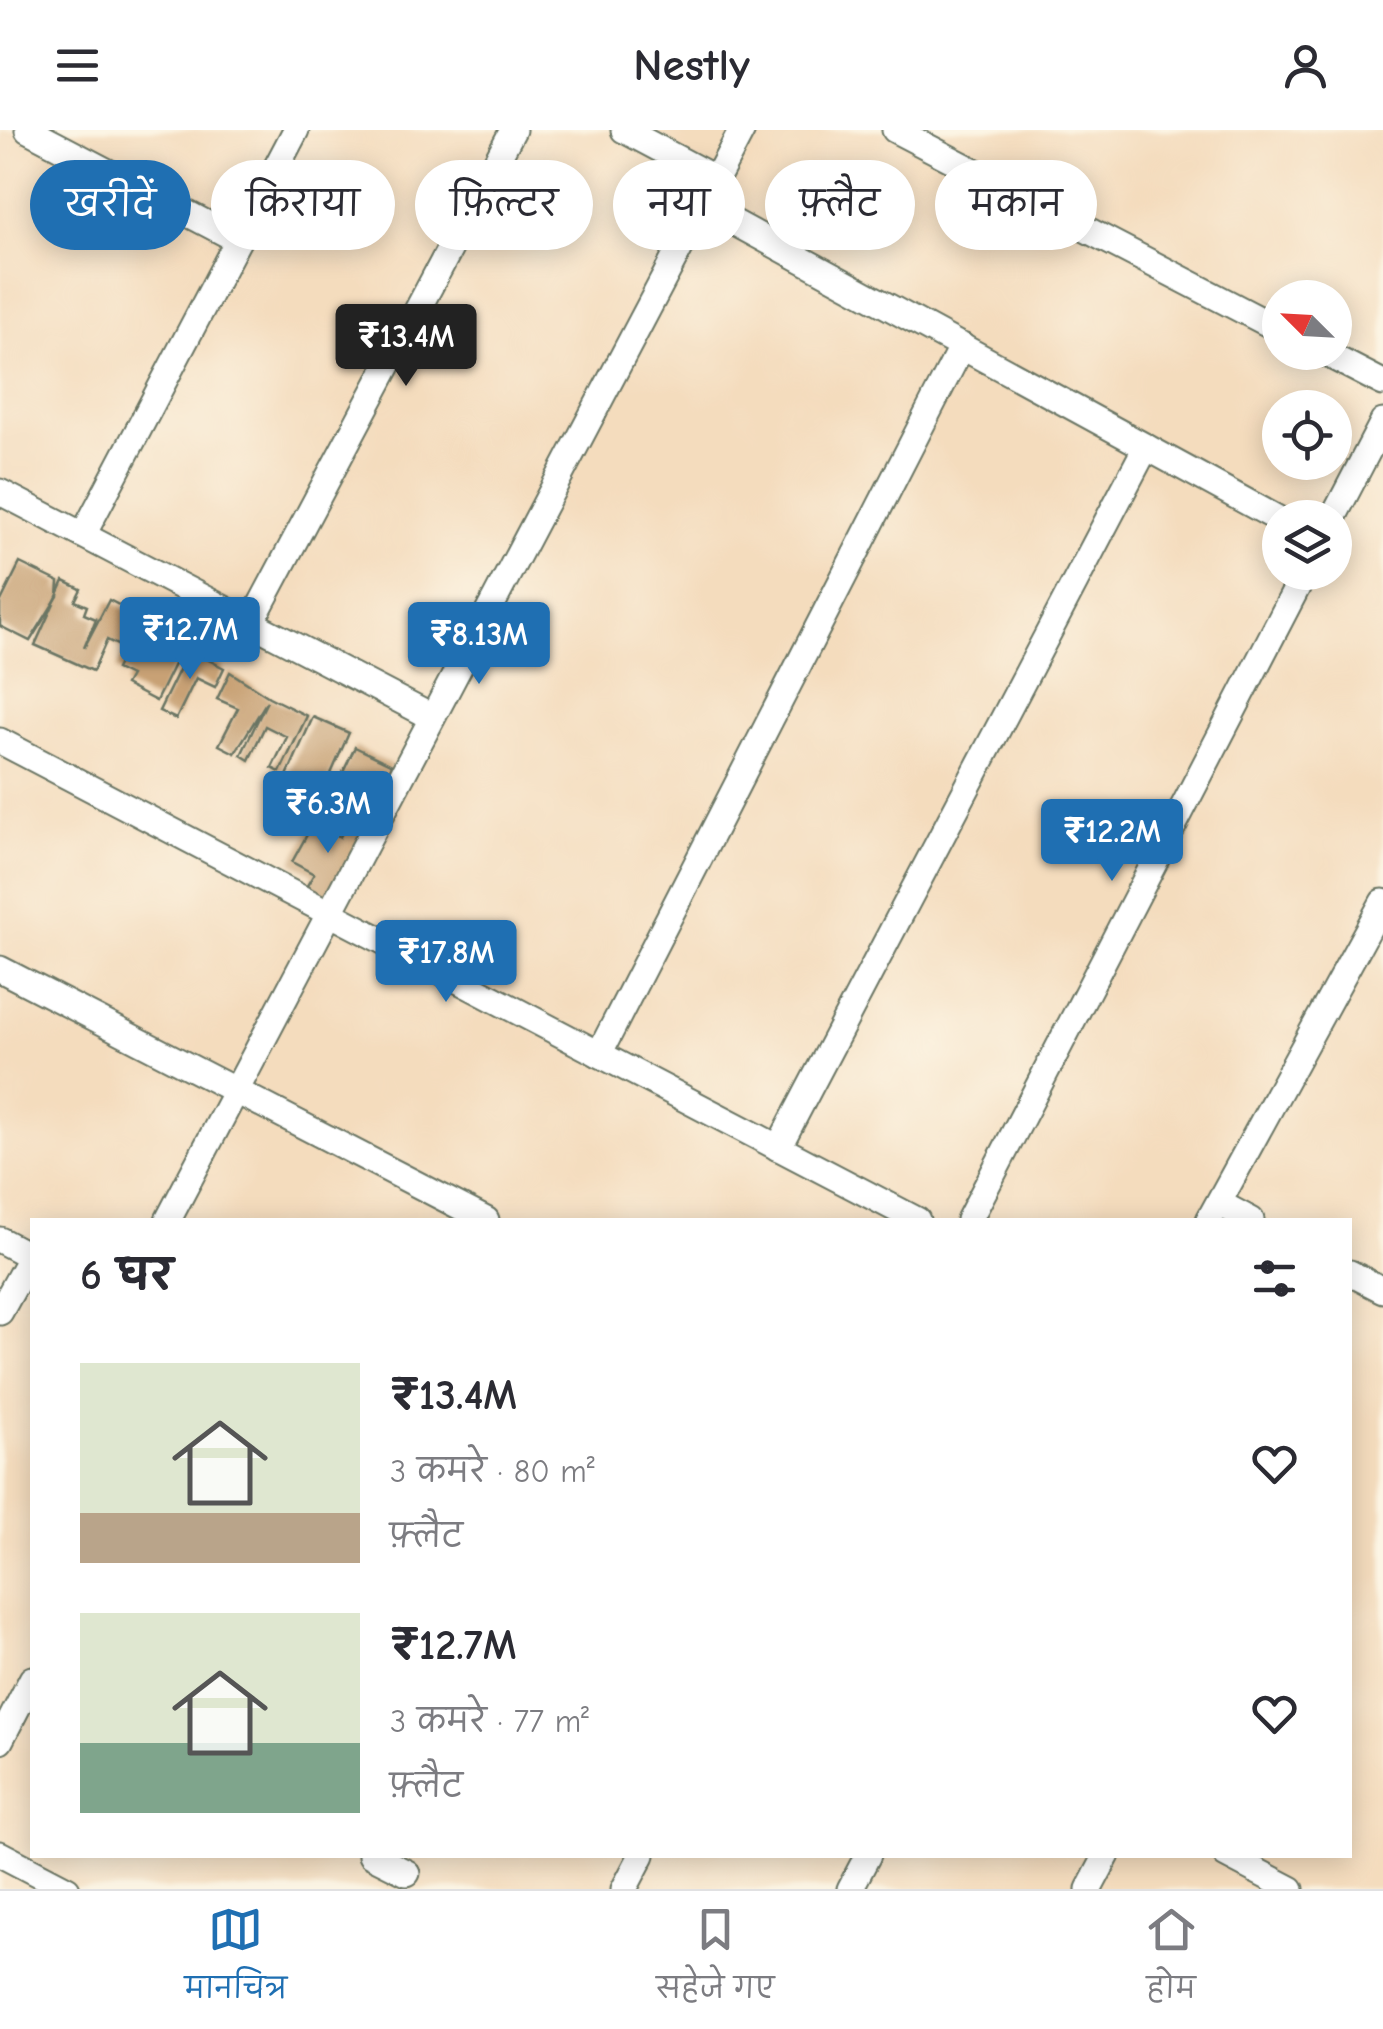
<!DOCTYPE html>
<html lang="hi">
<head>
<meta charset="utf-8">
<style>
  :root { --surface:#fff; --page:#f7f7f7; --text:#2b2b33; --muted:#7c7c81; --line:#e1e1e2; --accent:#1f6fb2 }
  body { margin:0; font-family:"Comic Neue","Playpen Sans Deva",sans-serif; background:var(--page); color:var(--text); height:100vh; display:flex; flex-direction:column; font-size:38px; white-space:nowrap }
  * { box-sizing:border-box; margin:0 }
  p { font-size:32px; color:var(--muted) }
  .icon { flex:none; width:55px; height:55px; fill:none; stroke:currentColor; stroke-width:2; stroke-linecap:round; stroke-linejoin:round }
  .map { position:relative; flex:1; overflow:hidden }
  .sheet { position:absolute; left:30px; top:1088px; width:1322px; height:640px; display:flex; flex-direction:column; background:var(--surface); border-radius:0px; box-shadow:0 5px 25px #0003 }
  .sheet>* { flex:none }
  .banner { position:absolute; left:30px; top:30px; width:1325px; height:90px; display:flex; gap:20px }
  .needle { width:65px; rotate:294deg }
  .controls { position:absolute; left:1262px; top:150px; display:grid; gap:20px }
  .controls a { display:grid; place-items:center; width:90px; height:90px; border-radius:50%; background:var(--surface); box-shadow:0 5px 25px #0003; font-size:50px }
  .price { position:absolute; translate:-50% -85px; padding:0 22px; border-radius:10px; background:var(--accent); color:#fff; font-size:32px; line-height:65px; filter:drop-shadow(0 2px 5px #0008) }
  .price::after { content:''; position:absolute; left:50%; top:60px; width:30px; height:22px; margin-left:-15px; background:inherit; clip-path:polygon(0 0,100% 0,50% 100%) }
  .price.current { background:#222; color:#fff }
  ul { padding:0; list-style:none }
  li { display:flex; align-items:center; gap:30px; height:250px; padding:0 50px }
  li span { display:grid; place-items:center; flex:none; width:280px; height:200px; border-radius:0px; color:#555 }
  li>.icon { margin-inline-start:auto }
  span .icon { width:120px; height:120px; fill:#fffc; stroke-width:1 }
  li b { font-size:42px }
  h2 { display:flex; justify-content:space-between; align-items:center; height:120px; padding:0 50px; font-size:42px }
  .pill { padding:0 35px; border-radius:45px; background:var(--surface); box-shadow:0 5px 25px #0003; font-size:35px; line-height:90px }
  .pill.current { background:var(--accent); color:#fff }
  header { display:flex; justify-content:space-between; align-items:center; height:130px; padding:0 50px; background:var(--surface); font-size:45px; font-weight:800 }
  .tabs { display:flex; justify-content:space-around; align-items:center; height:140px; border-top:2px solid var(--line); background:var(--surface); font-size:28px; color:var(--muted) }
  .tabs a { display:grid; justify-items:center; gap:5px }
  .tabs .current { color:var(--accent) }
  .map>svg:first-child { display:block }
</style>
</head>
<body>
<header><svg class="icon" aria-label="menu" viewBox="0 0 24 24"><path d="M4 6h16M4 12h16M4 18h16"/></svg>Nestly<svg class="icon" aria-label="person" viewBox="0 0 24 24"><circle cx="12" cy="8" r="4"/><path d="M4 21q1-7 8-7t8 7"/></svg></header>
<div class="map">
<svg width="1383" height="1759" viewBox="0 0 1383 1759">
  <rect width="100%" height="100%" fill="#fcf5e5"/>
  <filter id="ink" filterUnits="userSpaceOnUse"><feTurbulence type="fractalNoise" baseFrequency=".01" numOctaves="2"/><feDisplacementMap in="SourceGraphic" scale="20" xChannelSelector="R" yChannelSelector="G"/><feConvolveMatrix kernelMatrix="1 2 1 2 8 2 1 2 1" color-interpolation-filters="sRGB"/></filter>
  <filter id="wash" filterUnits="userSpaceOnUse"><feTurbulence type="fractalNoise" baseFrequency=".0048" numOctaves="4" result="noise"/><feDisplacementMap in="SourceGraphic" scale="40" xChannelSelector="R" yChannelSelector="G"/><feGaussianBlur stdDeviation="2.25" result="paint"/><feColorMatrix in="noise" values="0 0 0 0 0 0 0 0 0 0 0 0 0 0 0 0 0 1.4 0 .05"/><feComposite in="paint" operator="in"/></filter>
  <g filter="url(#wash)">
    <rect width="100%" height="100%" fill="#f4dcbd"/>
    <g id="blocks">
      <!-- building -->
      <g fill="#c8a175">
        <path d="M20,433L59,452L58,466L30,511L0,496V473Z"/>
        <path d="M64,451L81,459L75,471L87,476L84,484L96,489L84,518L109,470L155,494L151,503L182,518L156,571L125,555L130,546L116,539L126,519L107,510L93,541L35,515Z"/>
        <path d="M189,520L224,538L215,557L196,548L176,589L159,581Z"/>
        <path d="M230,542L269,567L307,586L280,642L272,638L287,607L265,596L249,630L241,625L267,571L235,623L219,615L238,578L217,569Z"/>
        <path d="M313,587L349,603L322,664L286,648Z"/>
        <path d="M355,617L392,635L367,688L330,670Z"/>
        <path d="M349,688L367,698L326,771L305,759L314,744L292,732L314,692L340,707Z"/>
      </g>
    </g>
  </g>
  <g filter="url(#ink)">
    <use href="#blocks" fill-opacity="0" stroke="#6a7564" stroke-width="2.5"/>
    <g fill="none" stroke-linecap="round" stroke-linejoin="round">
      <defs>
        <g id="minor">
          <path d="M28,0L238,110"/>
          <path d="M624,0L716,49"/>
          <path d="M895,0L1280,200"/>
          <path d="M702,75L1280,390"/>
          <path d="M1323,222L1383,253"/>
          <path d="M0,362L432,587"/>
          <path d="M1333,388L1383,292"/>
          <path d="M83,405L296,0"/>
          <path d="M251,493L513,0"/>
          <path d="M0,611L917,1090"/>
          <path d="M0,839L486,1090"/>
          <path d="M599,924L962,216"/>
          <path d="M778,1018L1146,317"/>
          <path d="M1219,1073L1251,1090"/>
          <path d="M168,1090L742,0"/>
          <path d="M969,1090L1305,442"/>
          <path d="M1209,1090L1383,772"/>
          <path d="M0,1110L32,1127"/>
          <path d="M1350,1143L1383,1160"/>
          <path d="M0,1182L31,1126"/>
          <path d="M0,1611L32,1549"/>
          <path d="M0,1724L67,1759"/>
          <path d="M371,1725L407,1743"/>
          <path d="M1226,1725L1291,1759"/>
          <path d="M624,1759L642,1725"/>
          <path d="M850,1759L868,1725"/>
          <path d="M1089,1759L1107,1725"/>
        </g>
      </defs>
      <!-- minor casing -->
      <use href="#minor" stroke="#6a7564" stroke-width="29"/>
      <!-- minor -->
      <use href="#minor" stroke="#fff" stroke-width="25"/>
    </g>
  </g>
</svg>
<div class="controls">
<a><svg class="needle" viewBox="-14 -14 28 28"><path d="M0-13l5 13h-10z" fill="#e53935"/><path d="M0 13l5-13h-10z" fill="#7c7c81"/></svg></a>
<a><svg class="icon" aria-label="locate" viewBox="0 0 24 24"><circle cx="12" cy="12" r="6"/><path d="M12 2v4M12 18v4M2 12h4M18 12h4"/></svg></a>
<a><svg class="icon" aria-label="layers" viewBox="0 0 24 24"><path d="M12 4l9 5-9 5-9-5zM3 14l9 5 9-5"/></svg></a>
</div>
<b class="price current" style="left:406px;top:259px">₹13.4M</b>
<b class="price" style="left:190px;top:552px">₹12.7M</b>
<b class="price" style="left:479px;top:557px">₹8.13M</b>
<b class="price" style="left:328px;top:726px">₹6.3M</b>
<b class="price" style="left:1112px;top:754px">₹12.2M</b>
<b class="price" style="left:446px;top:875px">₹17.8M</b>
<div class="banner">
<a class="pill current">खरीदें</a>
<a class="pill">किराया</a>
<a class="pill">फ़िल्टर</a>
<a class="pill">नया</a>
<a class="pill">फ़्लैट</a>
<a class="pill">मकान</a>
</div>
<section class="sheet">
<h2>6 घर<svg class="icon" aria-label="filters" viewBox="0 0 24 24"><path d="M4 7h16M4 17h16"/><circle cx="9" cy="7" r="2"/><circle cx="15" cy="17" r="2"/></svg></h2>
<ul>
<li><span style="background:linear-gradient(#dfe7d0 75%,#b9a48a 0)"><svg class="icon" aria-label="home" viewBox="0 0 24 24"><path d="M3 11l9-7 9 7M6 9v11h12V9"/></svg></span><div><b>₹13.4M</b><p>3 कमरे · 80 m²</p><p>फ़्लैट</p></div><svg class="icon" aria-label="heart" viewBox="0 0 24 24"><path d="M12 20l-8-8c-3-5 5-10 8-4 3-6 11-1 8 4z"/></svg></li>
<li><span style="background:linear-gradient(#dfe7d0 65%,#7fa58c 0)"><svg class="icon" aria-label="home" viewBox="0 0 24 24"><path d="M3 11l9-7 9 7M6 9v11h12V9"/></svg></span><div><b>₹12.7M</b><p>3 कमरे · 77 m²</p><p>फ़्लैट</p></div><svg class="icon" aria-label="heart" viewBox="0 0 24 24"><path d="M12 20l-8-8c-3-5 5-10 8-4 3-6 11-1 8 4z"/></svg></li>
</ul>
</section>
</div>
<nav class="tabs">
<a class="current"><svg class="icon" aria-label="map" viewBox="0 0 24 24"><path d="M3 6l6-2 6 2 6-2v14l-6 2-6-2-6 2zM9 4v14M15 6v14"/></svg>मानचित्र</a>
<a><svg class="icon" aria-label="saved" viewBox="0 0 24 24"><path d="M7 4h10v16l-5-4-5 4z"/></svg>सहेजे गए</a>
<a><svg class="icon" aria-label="home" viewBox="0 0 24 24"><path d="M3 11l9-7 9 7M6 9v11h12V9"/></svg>होम</a>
</nav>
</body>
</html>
